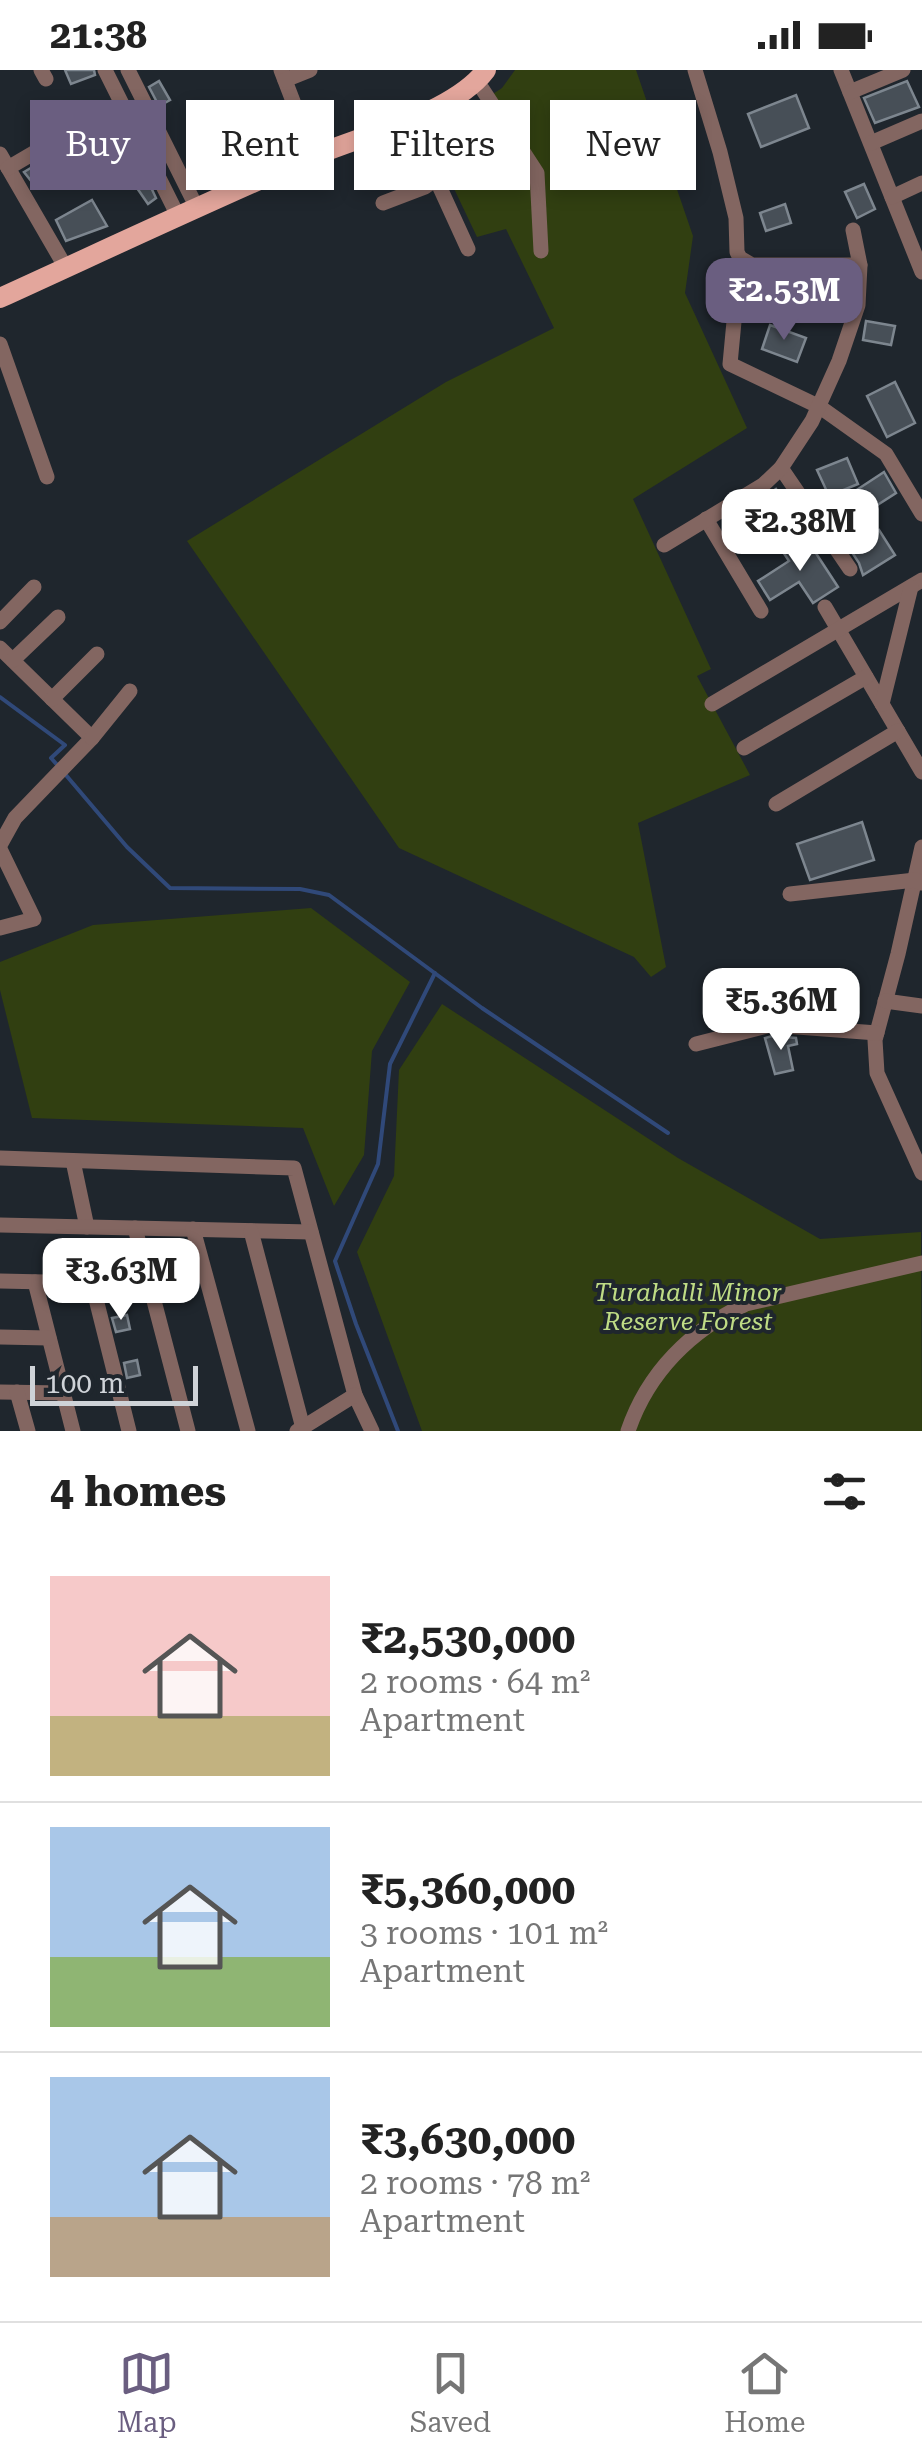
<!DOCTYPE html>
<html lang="en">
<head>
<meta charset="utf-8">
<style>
  :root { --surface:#fff; --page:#f6f6f6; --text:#222; --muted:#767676; --line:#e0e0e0; --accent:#6a5e80 }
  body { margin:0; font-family:"Roboto Serif",serif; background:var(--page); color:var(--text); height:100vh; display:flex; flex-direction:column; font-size:38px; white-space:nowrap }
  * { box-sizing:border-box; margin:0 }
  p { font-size:32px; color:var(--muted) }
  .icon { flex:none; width:55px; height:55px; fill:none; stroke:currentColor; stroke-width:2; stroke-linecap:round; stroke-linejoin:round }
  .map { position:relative; height:1361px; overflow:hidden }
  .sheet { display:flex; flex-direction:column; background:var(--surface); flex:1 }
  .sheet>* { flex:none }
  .guide { position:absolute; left:30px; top:30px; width:862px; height:90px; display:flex; gap:20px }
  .scale { position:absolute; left:30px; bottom:25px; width:168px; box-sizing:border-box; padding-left:10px; border:5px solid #cfd3d8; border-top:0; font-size:28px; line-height:35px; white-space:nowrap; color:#cfd3d8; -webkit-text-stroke:8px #1f262d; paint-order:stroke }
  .price { position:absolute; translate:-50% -85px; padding:0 22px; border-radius:20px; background:#fff; color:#222; font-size:32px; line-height:65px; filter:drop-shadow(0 2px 5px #0008) }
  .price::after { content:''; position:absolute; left:50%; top:60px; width:30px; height:22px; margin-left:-15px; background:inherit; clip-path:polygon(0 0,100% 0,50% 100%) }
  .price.selected { background:var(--accent); color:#fff }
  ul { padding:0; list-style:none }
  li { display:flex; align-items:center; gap:30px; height:250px; padding:0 50px }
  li+li { border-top:2px solid var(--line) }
  li span { display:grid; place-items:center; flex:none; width:280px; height:200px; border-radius:0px; color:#555 }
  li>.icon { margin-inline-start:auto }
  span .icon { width:120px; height:120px; fill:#fffc; stroke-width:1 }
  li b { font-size:42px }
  h2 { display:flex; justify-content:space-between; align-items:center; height:120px; padding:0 50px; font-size:42px }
  .pill { padding:0 35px; border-radius:0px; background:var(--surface); box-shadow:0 5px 15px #0003; font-size:35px; line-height:90px }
  .pill.selected { background:var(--accent); color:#fff }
  .status { display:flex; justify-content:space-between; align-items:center; height:70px; padding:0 50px; background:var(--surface); direction:ltr }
  .status svg { height:28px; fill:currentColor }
  .menu { display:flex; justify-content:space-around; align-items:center; height:140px; border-top:2px solid var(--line); background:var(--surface); font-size:28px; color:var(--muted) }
  .menu a { display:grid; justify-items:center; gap:5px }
  .menu .selected { color:var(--accent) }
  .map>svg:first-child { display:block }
</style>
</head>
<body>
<div class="status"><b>21:38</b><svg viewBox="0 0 49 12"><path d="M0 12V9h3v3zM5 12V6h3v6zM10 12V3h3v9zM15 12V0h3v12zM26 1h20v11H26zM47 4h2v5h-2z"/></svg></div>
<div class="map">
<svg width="922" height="1361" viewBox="0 0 922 1361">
  <rect width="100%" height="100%" fill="#1f262d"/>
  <!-- green -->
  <g fill="#313f11">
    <path d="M515,0H636L693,166L685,223L747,358L633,429L711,599L697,606L750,705L638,753L666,897L651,907L634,887L399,778L187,471L446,312L554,258L506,159L477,167L429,66L502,18Z"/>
    <path d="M311,838L410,912L372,981L364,1085L334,1136L303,1058L32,1048L0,920V892L93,855Z"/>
    <path d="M442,934L678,1088L820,1169L921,1162L922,1361H422L357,1182L394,1106L399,1000Z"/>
  </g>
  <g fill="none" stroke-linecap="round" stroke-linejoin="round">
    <!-- stream -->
    <g stroke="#304979" stroke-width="4">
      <path d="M0,627L65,675L51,688L59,697"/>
      <path d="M65,704L127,777L170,818L300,819L329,825L482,938L668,1063"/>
      <path d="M398,1361L356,1254L335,1191L378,1094L390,994L435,903"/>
    </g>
  </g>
  <!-- building -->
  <g fill="#474f57" stroke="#7d868f" stroke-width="2.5">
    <path d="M65,0H94L95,5L71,14Z"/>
    <path d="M159,11L170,30L159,36L149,17Z"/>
    <path d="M907,11L919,37L875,53L864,28Z"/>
    <path d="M796,25L809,58L761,77L748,44Z"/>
    <path d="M46,89L56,102L36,117L24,102Z"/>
    <path d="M148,111L156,128L148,134L137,118Z"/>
    <path d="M864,114L875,139L857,148L845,122Z"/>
    <path d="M92,130L107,156L66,171L56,150Z"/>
    <path d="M785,134L791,153L766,161L760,143Z"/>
    <path d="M866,251L895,256L891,275L863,270Z"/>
    <path d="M770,255L806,268L797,292L762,279Z"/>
    <path d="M895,312L915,353L887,367L867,326Z"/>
    <path d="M847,388L858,414L829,426L817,400Z"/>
    <path d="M884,402L896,423L868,441L855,421Z"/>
    <path d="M776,419L787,435L737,472L725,454Z"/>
    <path d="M879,460L895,485L863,505L859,493L850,479Z"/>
    <path d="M806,468L838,517L813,533L799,512L770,530L758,511L789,491L783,482Z"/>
    <path d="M862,752L874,790L810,810L797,774Z"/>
    <path d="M772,966L796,968L797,974L788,976L793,1000L775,1004L765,968Z"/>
    <path d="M127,1245L130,1259L116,1262L112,1248Z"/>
    <path d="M137,1290L140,1305L127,1308L124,1293Z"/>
  </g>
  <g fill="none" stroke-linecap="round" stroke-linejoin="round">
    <!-- minor -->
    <g stroke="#836661" stroke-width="15">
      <path d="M41,0L46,9"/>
      <path d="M105,0L178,146"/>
      <path d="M128,0L197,138"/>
      <path d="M281,0L314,86"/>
      <path d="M695,0L720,82L736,148L737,182L740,188L752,195H860"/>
      <path d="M841,0L922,202"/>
      <path d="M285,10L310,0"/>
      <path d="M477,11L537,103L541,181"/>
      <path d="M850,22L903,0"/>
      <path d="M871,73L922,51"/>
      <path d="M0,84L66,198"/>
      <path d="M8,98L54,71"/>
      <path d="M436,109L468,179"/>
      <path d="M892,127L922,113"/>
      <path d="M383,133L425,117L436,109L408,49"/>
      <path d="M740,188L730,294L820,337L886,384L922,444"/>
      <path d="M0,274L47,407"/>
      <path d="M781,398L850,499"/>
      <path d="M706,449L761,541"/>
      <path d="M664,475L763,415L781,398L812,351L839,291L858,235L860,195L853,160"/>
      <path d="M825,537L922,702"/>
      <path d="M0,552L34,517"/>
      <path d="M0,578L92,668L15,748L0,775"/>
      <path d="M13,590L58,547"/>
      <path d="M52,629L97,584"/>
      <path d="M712,634L922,510"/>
      <path d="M882,634L911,517"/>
      <path d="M92,668L130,621"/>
      <path d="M744,678L866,607"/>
      <path d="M776,734L898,661"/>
      <path d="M922,777L898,884L875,970L877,1003L922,1103"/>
      <path d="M0,779L34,849L0,858"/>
      <path d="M790,824L915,810L922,813"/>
      <path d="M885,931L922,936"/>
      <path d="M696,974L771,955L877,963"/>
      <path d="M0,1088L294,1098L355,1325L372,1361"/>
      <path d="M73,1091L87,1157"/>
      <path d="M0,1155L311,1162"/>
      <path d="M135,1158L188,1361"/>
      <path d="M193,1159L248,1361"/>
      <path d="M251,1161L303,1358"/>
      <path d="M0,1211L92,1213L148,1211"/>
      <path d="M35,1212L73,1361"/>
      <path d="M92,1213L129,1361"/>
      <path d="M0,1267L49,1268"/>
      <path d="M0,1322L63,1323"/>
      <path d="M17,1322L28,1361"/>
      <path d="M297,1361L355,1325"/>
      <path d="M628,1361C648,1302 691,1260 746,1234L922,1193"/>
    </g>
    <!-- major -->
    <path stroke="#e3a69c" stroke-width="20" d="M0,228C103,181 205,133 309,88C360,66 453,44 486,0"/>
  </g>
  <g text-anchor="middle" stroke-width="8" stroke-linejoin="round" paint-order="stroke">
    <!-- park labels -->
    <g font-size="25" font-style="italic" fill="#bfdc85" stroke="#1f262d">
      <text x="688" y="1231">Turahalli Minor<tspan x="688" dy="29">Reserve Forest</tspan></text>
    </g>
  </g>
</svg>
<div class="scale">100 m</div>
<b class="price selected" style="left:784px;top:273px">₹2.53M</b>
<b class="price" style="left:800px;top:504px">₹2.38M</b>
<b class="price" style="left:781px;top:983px">₹5.36M</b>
<b class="price" style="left:121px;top:1253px">₹3.63M</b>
<div class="guide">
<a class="pill selected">Buy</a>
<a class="pill">Rent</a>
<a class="pill">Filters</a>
<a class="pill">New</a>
</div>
</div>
<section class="sheet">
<h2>4 homes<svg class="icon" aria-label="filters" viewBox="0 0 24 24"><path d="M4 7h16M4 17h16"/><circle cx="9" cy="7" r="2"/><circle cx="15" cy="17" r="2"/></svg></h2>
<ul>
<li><span style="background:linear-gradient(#f6c9c9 70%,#c2b280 0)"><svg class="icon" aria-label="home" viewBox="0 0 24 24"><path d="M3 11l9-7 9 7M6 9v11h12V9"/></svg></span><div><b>₹2,530,000</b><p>2 rooms · 64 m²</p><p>Apartment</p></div></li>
<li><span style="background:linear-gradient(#a9c7e8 65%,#8fb573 0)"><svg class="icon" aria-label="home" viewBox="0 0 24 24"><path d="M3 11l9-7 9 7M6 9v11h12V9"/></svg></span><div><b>₹5,360,000</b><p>3 rooms · 101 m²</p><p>Apartment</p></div></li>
<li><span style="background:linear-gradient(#a9c7e8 70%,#b9a48a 0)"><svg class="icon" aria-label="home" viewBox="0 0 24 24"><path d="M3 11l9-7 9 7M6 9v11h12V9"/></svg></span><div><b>₹3,630,000</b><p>2 rooms · 78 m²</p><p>Apartment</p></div></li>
</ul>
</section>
<nav class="menu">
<a class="selected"><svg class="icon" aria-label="map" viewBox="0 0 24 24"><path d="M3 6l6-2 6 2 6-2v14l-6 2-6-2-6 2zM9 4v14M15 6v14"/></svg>Map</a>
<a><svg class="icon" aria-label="saved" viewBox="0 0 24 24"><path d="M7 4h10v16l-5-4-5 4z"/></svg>Saved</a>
<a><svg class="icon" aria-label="home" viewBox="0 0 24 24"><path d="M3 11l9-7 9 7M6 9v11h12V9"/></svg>Home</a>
</nav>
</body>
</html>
